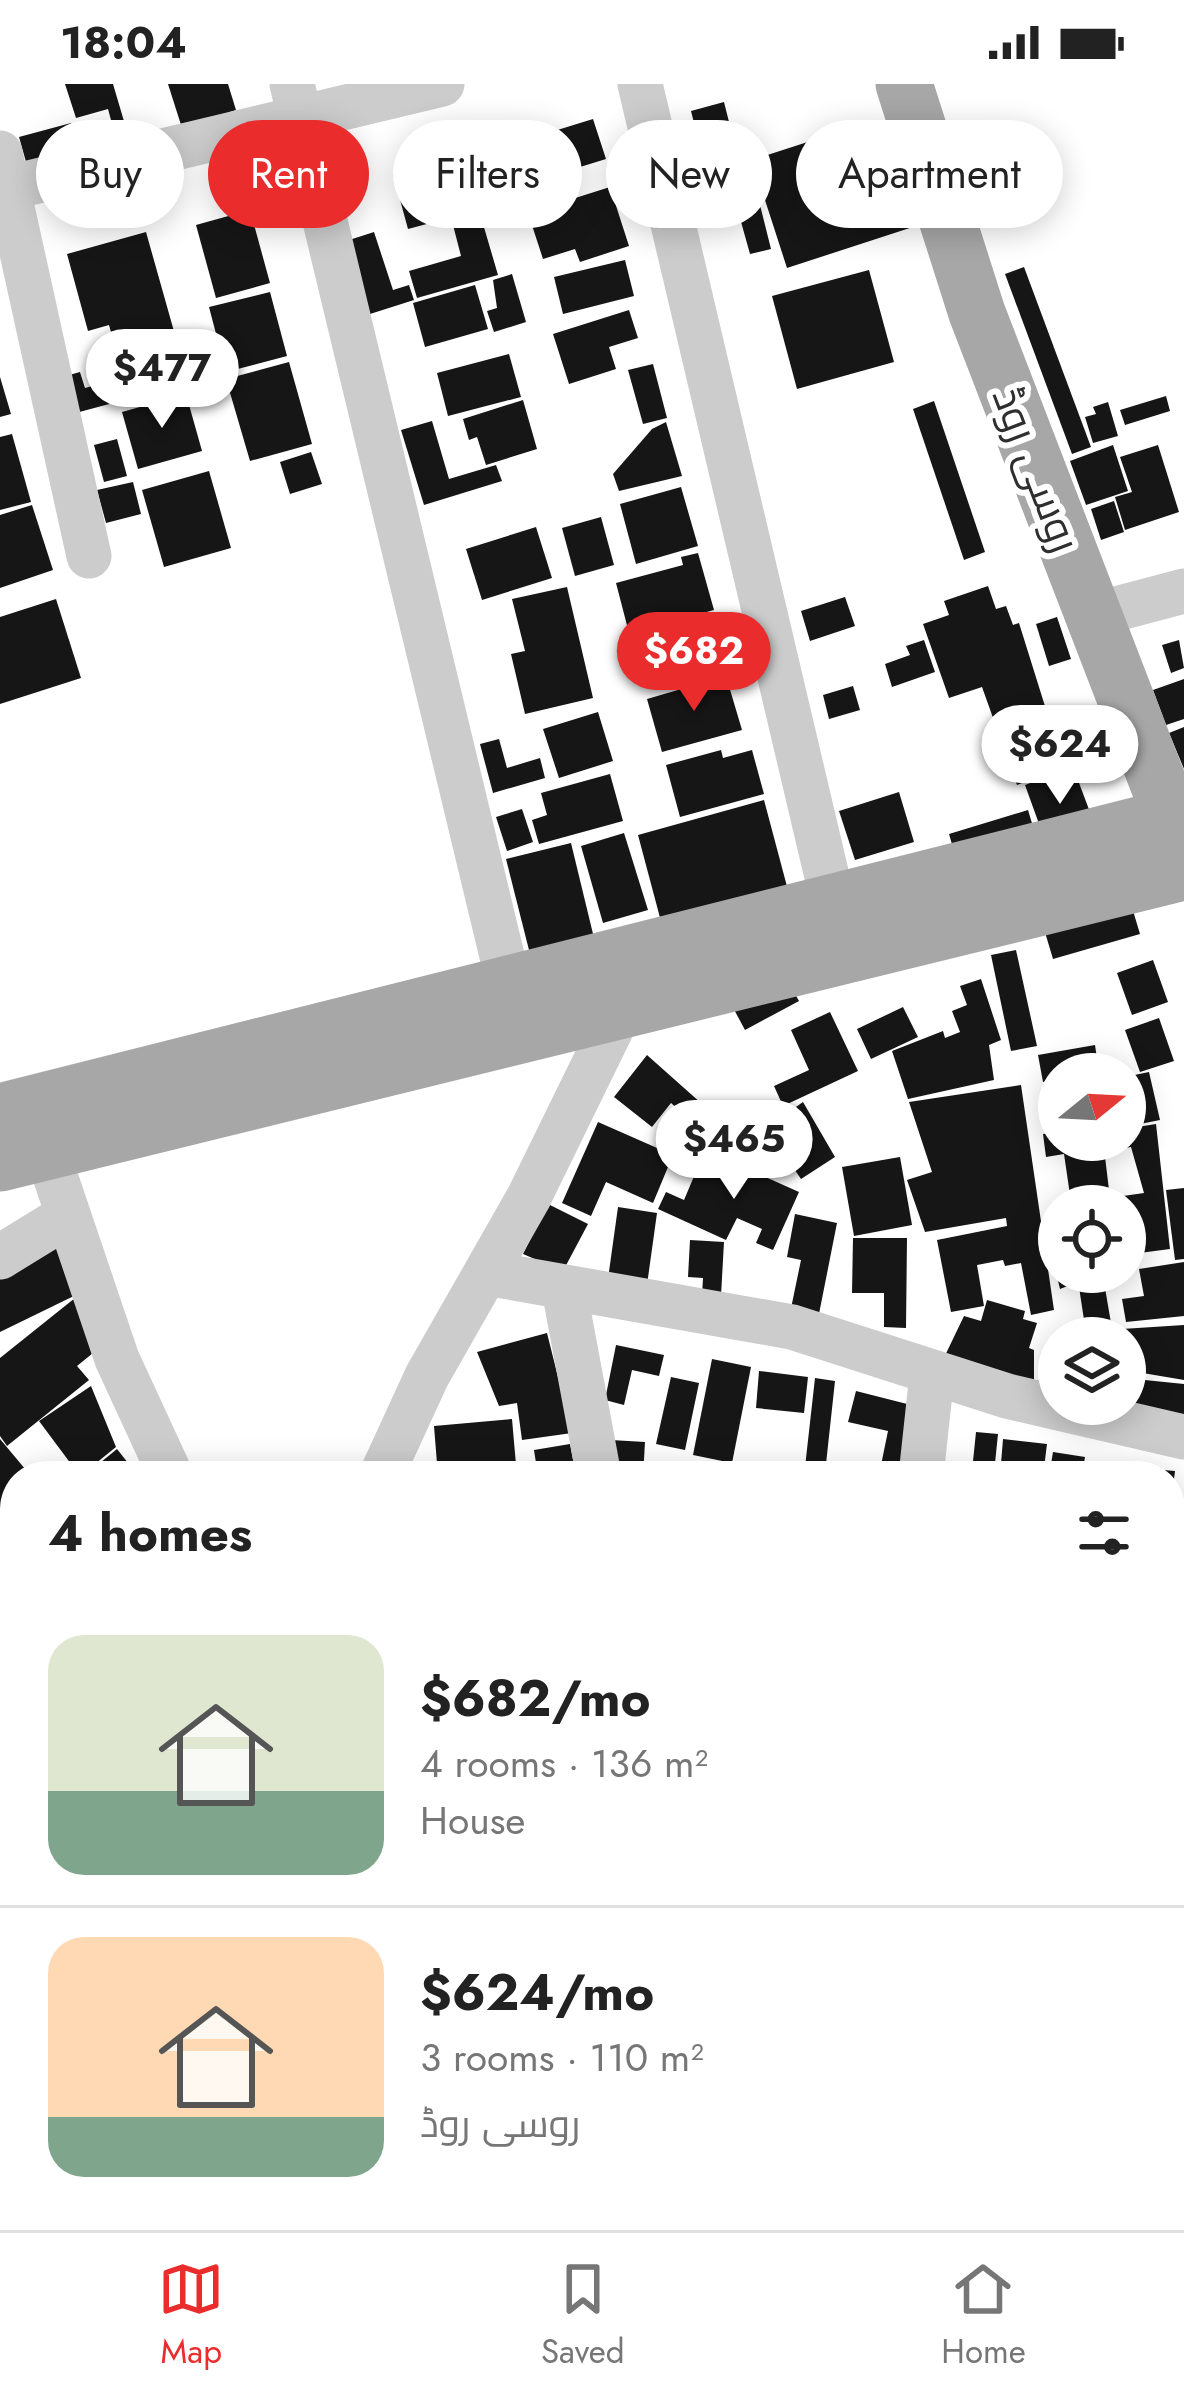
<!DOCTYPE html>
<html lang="en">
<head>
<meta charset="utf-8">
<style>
  :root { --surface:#fff; --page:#f6f6f6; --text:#222; --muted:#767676; --line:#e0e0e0; --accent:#ea2c2d }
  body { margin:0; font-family:Jost,Cairo,sans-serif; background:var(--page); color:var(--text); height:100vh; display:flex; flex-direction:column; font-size:45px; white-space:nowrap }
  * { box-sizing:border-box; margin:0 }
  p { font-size:39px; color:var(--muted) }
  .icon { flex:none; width:66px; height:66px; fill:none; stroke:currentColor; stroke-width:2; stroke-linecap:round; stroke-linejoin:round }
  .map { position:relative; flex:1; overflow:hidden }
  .sheet { position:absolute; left:0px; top:1377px; width:1185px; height:771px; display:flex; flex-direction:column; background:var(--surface); border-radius:48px 48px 0 0; box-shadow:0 6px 30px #0003 }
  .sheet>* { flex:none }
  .guide { position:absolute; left:36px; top:36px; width:1113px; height:108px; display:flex; gap:24px }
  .needle { width:78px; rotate:72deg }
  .buttons { position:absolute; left:1038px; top:969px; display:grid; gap:24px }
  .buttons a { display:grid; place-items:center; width:108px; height:108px; border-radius:50%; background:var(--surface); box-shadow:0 6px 30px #0003; font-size:60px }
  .price { position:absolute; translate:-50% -102px; padding:0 27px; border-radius:42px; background:#fff; color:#222; font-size:39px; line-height:78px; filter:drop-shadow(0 3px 6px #0008) }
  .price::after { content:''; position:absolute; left:50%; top:72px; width:36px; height:27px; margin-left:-18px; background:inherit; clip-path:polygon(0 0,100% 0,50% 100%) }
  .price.selected { background:var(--accent); color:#fff }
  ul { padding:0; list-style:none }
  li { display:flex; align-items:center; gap:36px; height:300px; padding:0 48px }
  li+li { border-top:3px solid var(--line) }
  li span { display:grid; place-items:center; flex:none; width:336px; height:240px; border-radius:36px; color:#555 }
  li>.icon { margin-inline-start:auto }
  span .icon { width:144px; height:144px; fill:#fffc; stroke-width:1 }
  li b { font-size:51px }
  h2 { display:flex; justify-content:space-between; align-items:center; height:144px; padding:0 48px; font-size:51px }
  .tag { padding:0 42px; border-radius:54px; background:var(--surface); box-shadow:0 6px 30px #0003; font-size:42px; line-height:108px }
  .tag.selected { background:var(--accent); color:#fff }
  .status { display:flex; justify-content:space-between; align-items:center; height:84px; padding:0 60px; background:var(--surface); direction:ltr }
  .status svg { height:33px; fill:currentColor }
  .tab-bar { display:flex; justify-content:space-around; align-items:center; height:168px; border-top:3px solid var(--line); background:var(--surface); font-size:33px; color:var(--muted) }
  .tab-bar a { display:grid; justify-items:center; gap:6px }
  .tab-bar .selected { color:var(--accent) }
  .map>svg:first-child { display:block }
</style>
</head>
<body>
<div class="status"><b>18:04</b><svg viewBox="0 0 49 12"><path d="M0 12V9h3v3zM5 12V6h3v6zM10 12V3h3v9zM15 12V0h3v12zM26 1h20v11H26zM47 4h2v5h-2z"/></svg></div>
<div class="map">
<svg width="1184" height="2146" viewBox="0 0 1184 2146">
  <rect width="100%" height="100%" fill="#fff"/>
  <!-- building -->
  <g fill="#161616">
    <path d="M65,0H113L126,44L114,47L108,25L76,34Z"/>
    <path d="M168,0H228L236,26L182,44Z"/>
    <path d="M724,18L750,122L717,130L691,27Z"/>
    <path d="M593,35L606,75L580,83L577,72L502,95L493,66Z"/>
    <path d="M71,39L79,71L28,85L19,53Z"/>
    <path d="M892,48L922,140L787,184L752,76L823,53L828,69Z"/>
    <path d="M464,71L479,126L408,145L393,90Z"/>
    <path d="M610,103L629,162L580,178L575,165L543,175L528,129Z"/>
    <path d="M760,121L771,165L750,170L738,127Z"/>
    <path d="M250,126L270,199L216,214L196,141Z"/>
    <path d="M481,133L498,191L417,214L409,187L461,172L453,141Z"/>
    <path d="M146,148L188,297L156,306L152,290L125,298L109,241L88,247L67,170Z"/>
    <path d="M374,148L393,206L409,201L414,216L370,230L346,157Z"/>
    <path d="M625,176L634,212L563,230L554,193Z"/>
    <path d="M1024,183L1091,363L1072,370L1005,190Z"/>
    <path d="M869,186L894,278L797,305L772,212Z"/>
    <path d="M512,190L526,238L494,248L487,227L497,224L493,196Z"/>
    <path d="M475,201L488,245L425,263L413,219Z"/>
    <path d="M270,208L287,272L226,288L209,223Z"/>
    <path d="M629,226L638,254L609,263L616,285L569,300L553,250Z"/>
    <path d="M509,270L521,313L448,332L437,289Z"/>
    <path d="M289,278L312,360L250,377L226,295Z"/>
    <path d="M653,280L667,334L643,340L628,286Z"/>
    <path d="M80,288L85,304L118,295L124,316L72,330L62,293Z"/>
    <path d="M0,293L11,330L0,333Z"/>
    <path d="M186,310L202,367L138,385L122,328Z"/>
    <path d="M1166,312L1170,327L1125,341L1120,326Z"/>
    <path d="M523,316L537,365L486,381L477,353L469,356L463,335Z"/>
    <path d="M934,317L985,468L964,476L913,325Z"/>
    <path d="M1108,318L1118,352L1093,359L1085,333L1096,330L1093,323Z"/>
    <path d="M432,337L449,395L496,381L502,397L424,421L401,346Z"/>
    <path d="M666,338L682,392L619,407L613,390L652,345Z"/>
    <path d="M12,350L31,418L0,426V353Z"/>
    <path d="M117,355L127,392L104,398L94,361Z"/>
    <path d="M1113,361L1128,407L1086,421L1070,377Z"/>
    <path d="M1158,361L1179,428L1125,446L1115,413L1132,408L1120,373Z"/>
    <path d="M311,368L322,400L290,410L280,378Z"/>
    <path d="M209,387L231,464L164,483L142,406Z"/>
    <path d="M133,398L141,430L106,439L97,406Z"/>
    <path d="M681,403L698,462L636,480L620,420Z"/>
    <path d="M1114,417L1124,448L1101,456L1091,425Z"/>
    <path d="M32,421L53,486L0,504V431Z"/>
    <path d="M601,433L614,481L575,492L562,444Z"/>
    <path d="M536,443L552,494L482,516L466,465Z"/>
    <path d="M698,469L714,526L629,549L616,499L683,481L681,473Z"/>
    <path d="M988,502L996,525L1006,522L1013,541L1019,539L1064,683L1017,701L982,603L949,614L923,540L949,531L944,517Z"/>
    <path d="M567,503L593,614L525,630L511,570L525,567L512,515Z"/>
    <path d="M845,513L855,542L810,557L801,527Z"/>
    <path d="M56,515L81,594L0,620V533Z"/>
    <path d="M716,528L732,586L676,602L660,544Z"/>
    <path d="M1057,533L1071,575L1049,582L1036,540Z"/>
    <path d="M924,556L935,588L892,603L885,580L910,571L906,562Z"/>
    <path d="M1179,556L1184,584L1171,589L1162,561Z"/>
    <path d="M726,592L742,646L662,668L647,615Z"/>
    <path d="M1184,595V635L1166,641L1153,606Z"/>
    <path d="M853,602L860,626L829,635L823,611Z"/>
    <path d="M598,628L613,677L559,694L543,645Z"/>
    <path d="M1184,643V685L1169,649Z"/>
    <path d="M499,655L507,684L540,674L545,694L493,709L480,660Z"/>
    <path d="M721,666L723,674L752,666L764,710L680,733L666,681Z"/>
    <path d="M1073,683L1096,744L1047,762L1025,701Z"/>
    <path d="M610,690L623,737L539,760L532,736L547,731L541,709Z"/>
    <path d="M899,708L914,758L855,776L839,727Z"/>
    <path d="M764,716L789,810L663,845L638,751Z"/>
    <path d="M522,725L533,758L507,767L496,733Z"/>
    <path d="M1028,726L1037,756L958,781L949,750Z"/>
    <path d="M624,749L648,826L603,839L581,762Z"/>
    <path d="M571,759L594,854L530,870L506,775Z"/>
    <path d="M1131,820L1140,850L1053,875L1044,845Z"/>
    <path d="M1016,866L1037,962L1011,967L991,871Z"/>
    <path d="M1153,876L1168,918L1132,931L1117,889Z"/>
    <path d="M783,889L799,917L745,946L730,918Z"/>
    <path d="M981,895L1001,956L989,961L994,996L908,1015L892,967L943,947L945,954L960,948L952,927L967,921L960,902Z"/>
    <path d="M903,923L918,953L871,975L857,945Z"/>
    <path d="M830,928L858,987L783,1022L774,1002L809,986L791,946Z"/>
    <path d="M1159,934L1174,977L1140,988L1125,946Z"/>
    <path d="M1095,961L1099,988L1059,990V995L1043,998L1038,971Z"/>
    <path d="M647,971L729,1044L717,1059L671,1019L652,1043L614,1013Z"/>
    <path d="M1149,988L1160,1036L1125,1043V993Z"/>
    <path d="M1021,1001L1054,1226L1031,1231L1021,1179L1005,1182L1003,1176L977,1181L984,1222L951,1228L937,1156L1007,1142L1006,1134L925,1148L907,1096L932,1088L909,1018Z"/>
    <path d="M803,1018L835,1073L801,1095L766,1044Z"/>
    <path d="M598,1038L673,1071L653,1119L606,1098L591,1132L562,1119Z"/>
    <path d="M1156,1040L1170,1165L1132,1170L1123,1112L1144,1109L1131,1063L1114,1066L1112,1056H1125V1045Z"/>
    <path d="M1059,1048V1056H1103L1109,1106L1070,1111L1064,1070L1046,1073L1043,1050Z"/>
    <path d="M714,1070L799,1108L773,1166L756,1159L762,1145L737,1134L726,1156L658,1125L666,1108L684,1116L695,1090L704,1094Z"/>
    <path d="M900,1073L912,1141L854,1152L842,1083Z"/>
    <path d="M1184,1104V1175L1175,1176L1166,1106Z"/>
    <path d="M1108,1109L1112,1122H1060V1120Z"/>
    <path d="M548,1120L588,1140L563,1187L523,1170Z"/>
    <path d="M618,1123L657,1129L646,1208L607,1202Z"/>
    <path d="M795,1130L837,1139L817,1240L789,1234L801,1176L787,1173Z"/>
    <path d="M54,1154L80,1209L0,1248V1180Z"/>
    <path d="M853,1154H907L906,1244L884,1243V1209H852Z"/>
    <path d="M690,1156L724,1158L720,1230L701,1229L703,1194L688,1193Z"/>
    <path d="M1184,1178V1232L1126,1238L1122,1215L1144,1212L1139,1185Z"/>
    <path d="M1056,1188H1098V1190L1060,1205Z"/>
    <path d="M1104,1198L1112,1245L1086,1249L1079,1203Z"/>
    <path d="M75,1214L109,1256L77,1282L89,1296L7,1362L0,1352V1274Z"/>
    <path d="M987,1216L1025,1227L1023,1235L1037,1239L1029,1264L1034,1266V1314L940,1282L964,1232L981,1237Z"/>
    <path d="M1184,1241V1296L1125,1286L1122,1245Z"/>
    <path d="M547,1249L572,1349L522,1356L517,1319L499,1322L477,1268Z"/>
    <path d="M616,1261L664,1271L659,1292L632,1286L624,1321L605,1316Z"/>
    <path d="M1052,1265H1059V1312L1049,1310Z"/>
    <path d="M712,1275L751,1283L732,1379L693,1371Z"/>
    <path d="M759,1287L808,1293L804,1329L756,1324Z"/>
    <path d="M671,1293L699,1299L685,1366L656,1360Z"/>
    <path d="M815,1294L835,1297L826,1380L848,1382L847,1392H804Z"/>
    <path d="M1125,1294L1184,1300V1333L1125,1321Z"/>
    <path d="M91,1302L116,1363L80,1392L39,1337Z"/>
    <path d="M856,1307L919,1323L907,1392L879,1391L888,1347L848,1338Z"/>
    <path d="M512,1335L517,1392H438L434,1342Z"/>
    <path d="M976,1348L998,1350L994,1389L972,1387Z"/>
    <path d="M0,1355L31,1392H15V1446L11,1441L0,1450Z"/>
    <path d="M1003,1355L1047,1360L1043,1392H1000Z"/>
    <path d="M611,1356L645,1358L643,1392H608Z"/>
    <path d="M570,1360L576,1392H538L534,1366Z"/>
    <path d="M117,1365L132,1384L122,1392H84Z"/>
    <path d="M1053,1368L1085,1373L1082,1392H1049Z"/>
    <path d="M1128,1383L1175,1387L1173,1403L1170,1392H1128Z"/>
    <path d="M0,1505L15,1519V1611L0,1628Z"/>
    <path d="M1173,1640L1184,1652V1699L1179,1694L1170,1715Z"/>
    <path d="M0,1705L15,1719V1777L0,1763Z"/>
    <path d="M1184,1760V1799L1177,1807L1170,1800V1775Z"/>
    <path d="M0,1846L15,1860V1878L0,1894Z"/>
    <path d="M1177,1848L1184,1855V1891L1170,1876V1855Z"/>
    <path d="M1170,1882L1184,1898V1934L1170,1918Z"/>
    <path d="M1184,1952V1983L1170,1992V1961Z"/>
    <path d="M1184,1988V2045L1170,2025V1998Z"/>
    <path d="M15,2034V2086L0,2062V2043Z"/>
    <path d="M1184,2095V2129L1168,2141L1162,2133H1170V2106Z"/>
    <path d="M64,2133L80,2146H46Z"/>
    <path d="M147,2133H154L165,2146H131Z"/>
    <path d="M279,2133H318L302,2146H290Z"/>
    <path d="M326,2133H357L368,2146H310Z"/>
    <path d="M643,2133H697L686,2146H632Z"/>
    <path d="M756,2133H831L819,2146H770Z"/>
  </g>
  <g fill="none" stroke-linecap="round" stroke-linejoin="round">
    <!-- minor -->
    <g stroke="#ccc" stroke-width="45">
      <path d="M292,0L509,901"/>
      <path d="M640,0L833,818"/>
      <path d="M0,69L89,472"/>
      <path d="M0,106L442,0"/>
      <path d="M1093,531L1184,507"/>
      <path d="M47,1068L117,1275L171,1392"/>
      <path d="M0,1173L65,1133"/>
      <path d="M486,1189L792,1243L1007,1312L1184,1353"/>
      <path d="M564,1205L599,1392"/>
      <path d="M381,1392L427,1292L529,1113L620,927"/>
      <path d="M921,1392L932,1290"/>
      <path d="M1170,1550L1184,1498"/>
      <path d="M0,1910L15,1891"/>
      <path d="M0,1932L15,1948"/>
      <path d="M0,2028L15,2017"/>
      <path d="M1170,2087L1184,2076"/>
      <path d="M188,2133L200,2146"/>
      <path d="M1020,2146L1023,2133"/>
      <path d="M1091,2146L1109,2133"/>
    </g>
    <!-- major -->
    <g stroke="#a7a7a7" stroke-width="57">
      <path d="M904,0L977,229L1184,766"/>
      <path d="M0,1028L1171,733"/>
      <path d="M0,1079L1184,788"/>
    </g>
  </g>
  <g text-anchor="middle" stroke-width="12" stroke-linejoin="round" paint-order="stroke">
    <!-- street labels -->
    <g font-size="42" fill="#2f2f2f" stroke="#fff">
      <text transform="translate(1037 385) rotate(69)" y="15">روسی روڈ</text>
    </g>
  </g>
</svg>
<div class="buttons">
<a><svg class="needle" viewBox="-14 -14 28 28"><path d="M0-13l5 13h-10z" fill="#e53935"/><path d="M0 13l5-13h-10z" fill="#767676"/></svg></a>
<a><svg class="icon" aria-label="locate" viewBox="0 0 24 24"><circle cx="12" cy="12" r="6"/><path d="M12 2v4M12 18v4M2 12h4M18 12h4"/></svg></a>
<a><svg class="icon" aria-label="layers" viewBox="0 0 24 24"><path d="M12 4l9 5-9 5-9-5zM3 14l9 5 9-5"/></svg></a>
</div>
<b class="price" style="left:162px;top:347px">$477</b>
<b class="price selected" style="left:694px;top:630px">$682</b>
<b class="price" style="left:1060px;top:723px">$624</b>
<b class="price" style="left:734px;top:1118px">$465</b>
<div class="guide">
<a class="tag">Buy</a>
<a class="tag selected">Rent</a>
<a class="tag">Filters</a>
<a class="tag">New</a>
<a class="tag">Apartment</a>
</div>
<section class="sheet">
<h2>4 homes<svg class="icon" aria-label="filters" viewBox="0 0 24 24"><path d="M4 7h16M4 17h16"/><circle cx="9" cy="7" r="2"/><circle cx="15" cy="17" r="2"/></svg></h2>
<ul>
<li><span style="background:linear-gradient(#dfe7d0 65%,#7fa58c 0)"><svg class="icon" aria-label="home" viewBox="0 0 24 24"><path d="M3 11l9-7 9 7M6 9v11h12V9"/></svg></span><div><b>$682/mo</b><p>4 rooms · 136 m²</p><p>House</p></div></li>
<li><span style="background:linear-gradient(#ffd9b3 75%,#7fa58c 0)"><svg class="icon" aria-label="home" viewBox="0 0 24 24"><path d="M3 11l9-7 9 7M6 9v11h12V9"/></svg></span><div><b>$624/mo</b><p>3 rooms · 110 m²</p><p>روسی روڈ</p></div></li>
</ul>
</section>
</div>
<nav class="tab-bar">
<a class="selected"><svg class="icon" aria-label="map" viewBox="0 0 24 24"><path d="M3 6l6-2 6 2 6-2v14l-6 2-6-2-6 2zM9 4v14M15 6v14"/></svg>Map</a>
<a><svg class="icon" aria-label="saved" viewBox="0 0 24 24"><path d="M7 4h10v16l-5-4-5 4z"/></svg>Saved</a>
<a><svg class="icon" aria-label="home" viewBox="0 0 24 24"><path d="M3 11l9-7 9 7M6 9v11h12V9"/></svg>Home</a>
</nav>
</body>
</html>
